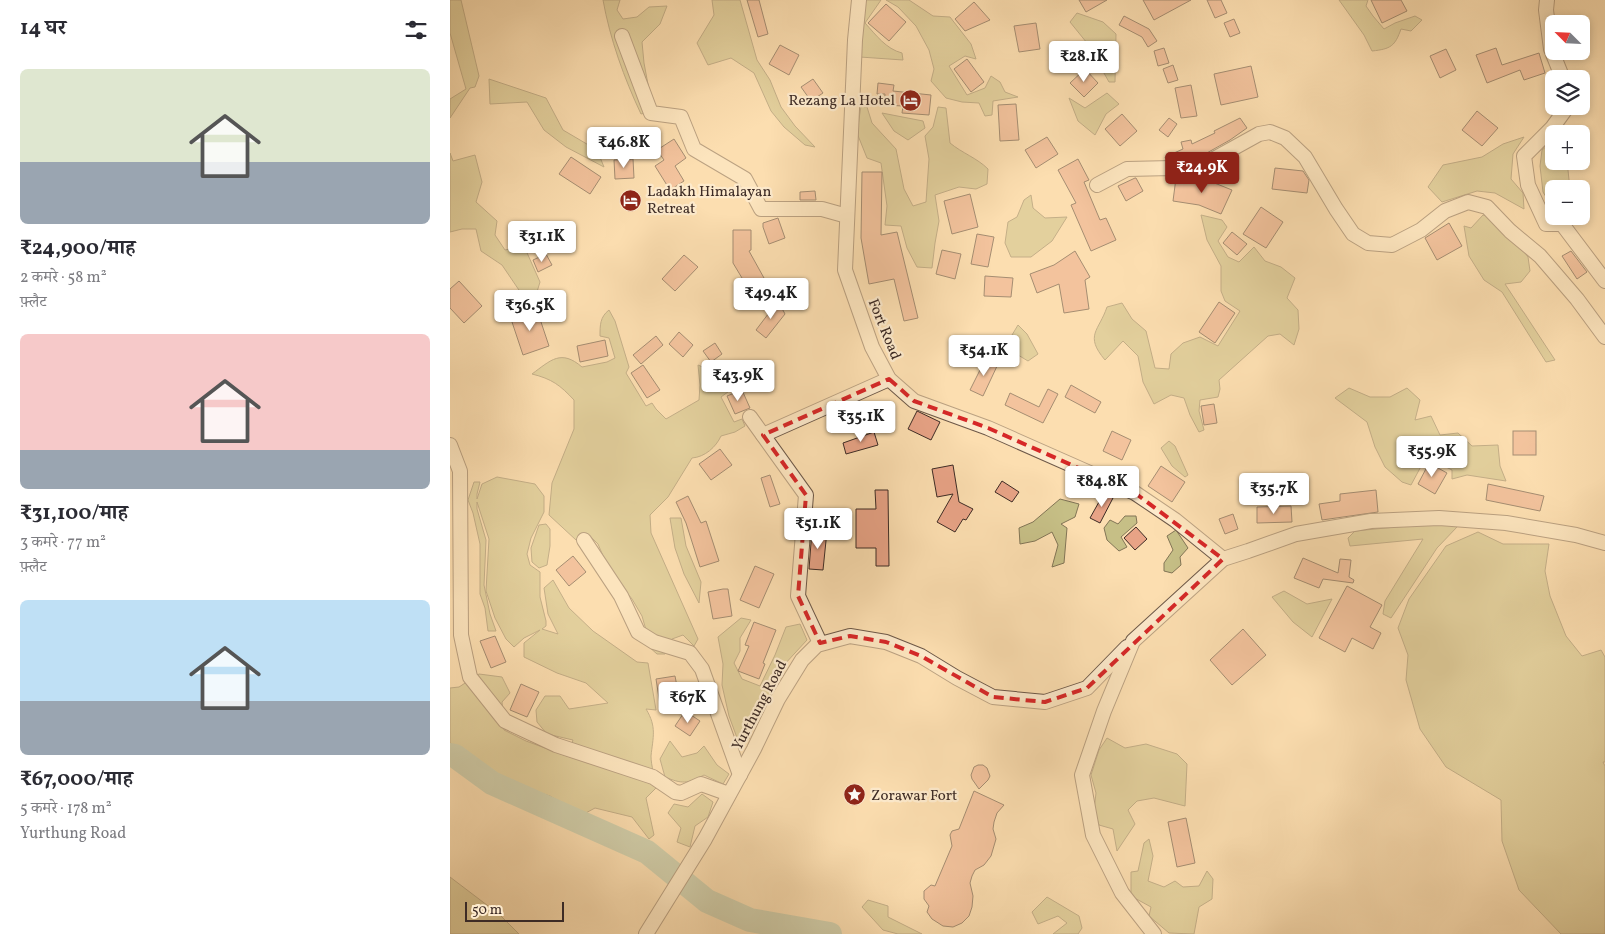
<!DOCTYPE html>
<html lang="hi">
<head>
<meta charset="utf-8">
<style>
  :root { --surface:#fff; --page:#f7f7f7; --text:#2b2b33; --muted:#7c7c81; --accent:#8f2418 }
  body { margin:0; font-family:Vollkorn,"Noto Serif Devanagari",serif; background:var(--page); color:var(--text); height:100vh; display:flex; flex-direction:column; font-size:19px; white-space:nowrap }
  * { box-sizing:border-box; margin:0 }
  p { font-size:16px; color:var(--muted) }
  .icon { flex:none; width:28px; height:28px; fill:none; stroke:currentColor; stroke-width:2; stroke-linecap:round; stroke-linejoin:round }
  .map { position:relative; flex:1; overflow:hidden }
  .details { display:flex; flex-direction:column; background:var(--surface); width:450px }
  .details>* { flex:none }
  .needle { width:32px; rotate:294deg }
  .controls { position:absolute; left:1095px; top:15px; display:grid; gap:10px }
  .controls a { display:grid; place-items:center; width:45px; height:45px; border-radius:8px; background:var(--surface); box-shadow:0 2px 8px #0003; font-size:25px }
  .scale { position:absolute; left:15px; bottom:12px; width:99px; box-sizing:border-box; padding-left:5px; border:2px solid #3d2b25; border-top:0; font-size:14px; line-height:18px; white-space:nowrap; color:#3d2b25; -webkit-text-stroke:4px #fdeacc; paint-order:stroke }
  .price { position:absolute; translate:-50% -42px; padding:0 11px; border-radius:5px; background:#fff; color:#222; font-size:16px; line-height:32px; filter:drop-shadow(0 1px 2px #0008) }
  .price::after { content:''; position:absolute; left:50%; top:30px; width:15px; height:11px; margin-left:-8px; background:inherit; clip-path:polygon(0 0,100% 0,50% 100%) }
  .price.selected { background:var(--accent); color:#fff }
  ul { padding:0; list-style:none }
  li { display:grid; align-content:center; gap:10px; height:265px; padding:0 20px }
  li span { display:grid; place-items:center; height:155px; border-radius:8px; color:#555 }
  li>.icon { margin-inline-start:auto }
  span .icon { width:90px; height:90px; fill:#fffc; stroke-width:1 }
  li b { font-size:21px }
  h2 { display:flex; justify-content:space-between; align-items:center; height:60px; padding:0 20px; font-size:21px }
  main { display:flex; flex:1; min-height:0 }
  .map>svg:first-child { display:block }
</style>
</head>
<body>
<main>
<section class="details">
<h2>14 घर<svg class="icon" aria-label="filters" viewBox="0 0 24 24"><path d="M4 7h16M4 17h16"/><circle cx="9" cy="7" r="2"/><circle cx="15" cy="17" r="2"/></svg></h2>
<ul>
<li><span style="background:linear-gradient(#dfe7d0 60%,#9aa5b1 0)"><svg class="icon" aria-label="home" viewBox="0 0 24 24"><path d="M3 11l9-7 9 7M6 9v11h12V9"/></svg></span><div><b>₹24,900/माह</b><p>2 कमरे · 58 m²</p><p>फ़्लैट</p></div></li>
<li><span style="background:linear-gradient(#f6c9c9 75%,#9aa5b1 0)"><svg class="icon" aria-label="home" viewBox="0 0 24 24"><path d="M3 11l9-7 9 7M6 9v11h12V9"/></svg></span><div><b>₹31,100/माह</b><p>3 कमरे · 77 m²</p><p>फ़्लैट</p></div></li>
<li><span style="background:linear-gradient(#bfe0f5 65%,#9aa5b1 0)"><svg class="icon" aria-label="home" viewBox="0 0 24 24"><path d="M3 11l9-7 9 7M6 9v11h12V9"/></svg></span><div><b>₹67,000/माह</b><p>5 कमरे · 178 m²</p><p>Yurthung Road</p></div></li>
</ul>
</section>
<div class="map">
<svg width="1155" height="934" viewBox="0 0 1155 934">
  <rect width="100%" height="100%" fill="#fcdeb0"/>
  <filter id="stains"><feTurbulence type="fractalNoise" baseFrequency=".004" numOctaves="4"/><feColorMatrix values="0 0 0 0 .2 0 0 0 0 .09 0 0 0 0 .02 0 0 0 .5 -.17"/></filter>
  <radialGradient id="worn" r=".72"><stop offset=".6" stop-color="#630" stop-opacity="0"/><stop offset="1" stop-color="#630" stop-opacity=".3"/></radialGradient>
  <!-- green -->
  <g fill="#c6bf86" stroke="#827556">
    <path d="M0,0H11L29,76L25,87L20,88L0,118V99L16,89L0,33Z"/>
    <path d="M153,0H170L167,10L173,19L187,17L199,7L217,6L210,24L192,42L194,63L203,111L191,114C174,78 160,39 153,0Z"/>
    <path d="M262,0H290L307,60L320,80L331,107L345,126L365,147L355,145L334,127L321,111L304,73L281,58L258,65L247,43L264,15Z"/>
    <path d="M413,0H431L415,23C426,35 436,49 452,53L453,60L410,57Z"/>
    <path d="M436,0H459L483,16L500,17L521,44L526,59L515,56L499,66L517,95L535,88L541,76L550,82L555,92L568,97L543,101L542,115L535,116L529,103L512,102L496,98L481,81L484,69L479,50L466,26L448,7Z"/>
    <path d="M889,0H918L916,6L923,16L934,29L945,23L965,16L972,20L961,31L951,29C945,46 941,49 922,51L914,35Z"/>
    <path d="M627,13L653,22L666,34L665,82H659L637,43L620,22Z"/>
    <path d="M39,79L96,98L113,130L147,150L154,167L116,147L94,130L77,102L40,104Z"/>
    <path d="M657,93L669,104L656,114L645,135L628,121L619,98L635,108Z"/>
    <path d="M411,106L417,107L422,123L446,149L454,189L463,206L476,202L479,159L475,136L483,127L488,107L496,108L500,143C512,153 527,158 538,169L537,184L526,189L509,187L485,195L489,221L485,243L482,268L467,267L457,248L451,226L435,225L437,206L431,163L417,158L407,133Z"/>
    <path d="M432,113L473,121L475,128L458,140L444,131Z"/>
    <path d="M1074,137L1063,154L1061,179L1073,193L1074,209L1045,193L1027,191L992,202L978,187L993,165L1032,157L1053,144Z"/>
    <path d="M1104,140V161H1117L1120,189H1104V210L1093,192L1090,166L1092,150Z"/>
    <path d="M0,153L3,161L25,155L32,182L26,202L47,221L45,235L55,250L74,246L90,282L86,295L73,296L52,265L31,251L26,229H12L0,232Z"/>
    <path d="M581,195L583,208L595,218L617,217L602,241L581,257H561L555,243L558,222L567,217L574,200Z"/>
    <path d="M751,215L772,220L777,227L768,241L778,257L789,262L804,247L815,261L831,267L845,278L837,298L848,310L849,329L844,345L830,334L818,336L769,380L770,389L768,397L750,400L749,411L754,430L749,432L740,415L734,398L721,395L704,404L693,382L688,356L673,341L655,360C634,335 649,331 657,307L672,303L682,319L696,331L705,368L719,369L721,354L733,343L750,337L768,346L790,311L775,301L771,291V266L757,240Z"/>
    <path d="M1033,215L1041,217L1065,240L1078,257L1080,271L1071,282L1055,284L1105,360L1096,362L1052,292L1034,280L1019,256L1014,226L1021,228Z"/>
    <path d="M159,310L165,321L179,367L176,373L196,406L202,403L206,409L216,419L249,400L250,385L248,365L262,371L270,384L282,389L271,397L284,422L292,419L295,426L285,432L271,436C266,447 255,457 242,458L218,497L200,515L201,533L248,639L244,646L233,635L222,639L215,654H207L198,646L196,630L192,616L182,599L159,570L148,544L137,533L126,540L99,515L102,483L124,429V400C110,385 102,379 82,374C101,360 111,349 132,367L157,362L165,358L159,338L150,336C150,325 150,317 159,310Z"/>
    <path d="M568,325L577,334L588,354L578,361L563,352L562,335Z"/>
    <path d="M899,388L920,397H940L957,388L970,400L965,420L981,416L990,435L1008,433L1022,446L1048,445L1050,466L1056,481L1017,475L1002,479V470L976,457L961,485L952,482L935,467L925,447L917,422L885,398Z"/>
    <path d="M719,441L725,446L738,475L735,477L722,466L711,448Z"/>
    <path d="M47,477L85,484L94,496V512L81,538L77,554L80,565L90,572V597L96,621V626L92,629L108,634L98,614L94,588L103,580L119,608L143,631L187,662L198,663L206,710L196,709C207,727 203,737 201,756C201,766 205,778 207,787L196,798L204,835L199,839L182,817L145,808L132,815L100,796L71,787L39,769L0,743V688L9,687L29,674L52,677L60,693L52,702L54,730L76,741L117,756L123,740L97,734L87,722L86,710L95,696H110L119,709L158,703L136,683L107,673L74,657V643L90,630L74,638L64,647L56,639L45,618L36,591L39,539L27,502V509L36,540L34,585L40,614L46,631H38L35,608L30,594V544L23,513L18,500L24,482H30L27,494V499L32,484Z"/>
    <path d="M610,499L629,504L625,517L611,524L617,528L614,563L602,567L608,545L602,532L585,541L570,544L569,528L583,522Z"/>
    <path d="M675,516H686L687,523L671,537L677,547L669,551L657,540L654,528L660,520L668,524Z"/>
    <path d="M220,518H231L236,546L251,582L249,603L234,574L225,548Z"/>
    <path d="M997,522L999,525L1007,527L987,548L941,618L933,614L935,601L973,539L900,546L898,538L905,531Z"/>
    <path d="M96,524L100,529V546L97,565L89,568L82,562L81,548L89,525Z"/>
    <path d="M726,530L738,548L730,557L731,565L722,573L714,571V563L723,550L717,536Z"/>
    <path d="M1028,532L1053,544H1099L1095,571L1100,596L1116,636L1132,656L1151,650L1155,657V762H1153L1155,766V934H1111L1069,890L1052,841L1051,800L996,767L970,729L956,680L958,655L948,628L959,599L996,546Z"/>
    <path d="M834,591L857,604L882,599L862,637L843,622L822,597Z"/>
    <path d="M291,618L301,620L290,638V651L284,663L292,679L310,686L325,655L336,627L350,624L357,640L333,666L321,694L308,712L299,739L290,746L279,716L272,685L273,664L268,637Z"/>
    <path d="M657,738L675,748L696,744L727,754L737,764L735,806L704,798L687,801L678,810L685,824L667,851L663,829L649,825L644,810L646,793L641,775L649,750Z"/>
    <path d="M220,741L232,757L247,753L254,746L267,765L279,774L273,784L254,775C237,784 232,784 215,777L210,759Z"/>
    <path d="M252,794L263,802L258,817L245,826L240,847L227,842L231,828L218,813L224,804L238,807Z"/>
    <path d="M699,839L703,856L698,881L714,887L725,881L733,887L749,886L757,871L763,879L762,899L749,907L744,934L719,933L699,916L701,907L681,896V872L688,871L694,843Z"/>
    <path d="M0,877L50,915L69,934H0Z"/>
    <path d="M597,897L629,916L632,928L628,934H603L617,923L608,916L588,924L582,912Z"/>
    <path d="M418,900L438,906V917L472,934H448L433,930L412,907Z"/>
  </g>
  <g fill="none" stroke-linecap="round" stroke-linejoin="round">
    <!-- river -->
    <path stroke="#a0bda5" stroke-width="24" d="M0,755L5,756L42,783L197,852L257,901L300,920L380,934"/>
  </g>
  <!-- building -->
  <g fill="#e8a386" stroke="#3d2b25">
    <path d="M297,0H309L318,34L308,37Z"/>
    <path d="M629,0H657L636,12Z"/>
    <path d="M693,0H741L704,20Z"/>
    <path d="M757,0H771L777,13L765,18Z"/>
    <path d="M921,0H951L957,11L932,23Z"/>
    <path d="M524,2L540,20L515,31L505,19Z"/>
    <path d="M436,4L456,22L439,41L418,23Z"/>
    <path d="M674,16L699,29L707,41L698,47L692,37L669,25Z"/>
    <path d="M784,19L790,33L780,37L774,23Z"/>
    <path d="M586,23L590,49L569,52L564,26Z"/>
    <path d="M330,45L349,55L339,75L319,64Z"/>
    <path d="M714,48L719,63L708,66L704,51Z"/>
    <path d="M1046,48L1052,65L1089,53L1095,73L1074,80L1070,70L1037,83L1026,55Z"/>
    <path d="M996,49L1006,70L990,78L980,56Z"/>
    <path d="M517,59L534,82L521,92L504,69Z"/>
    <path d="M723,65L728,80L718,83L713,69Z"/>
    <path d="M801,66L808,97L771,105L764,74Z"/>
    <path d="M635,69L648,83L634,97L620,83Z"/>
    <path d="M363,79L373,93L361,101L351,87Z"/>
    <path d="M428,83L444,85L443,91L481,95L479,115L452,113L453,106L434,105L435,94H427Z"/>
    <path d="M741,85L747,116L731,118L725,88Z"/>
    <path d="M566,104L569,140L550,141L548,105Z"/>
    <path d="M1027,111L1048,128L1032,146L1012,130Z"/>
    <path d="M672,114L687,131L670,146L655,129Z"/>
    <path d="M719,118L727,124L718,137L709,130Z"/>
    <path d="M790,118L797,128L780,140L755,154L754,153L727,160L716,159L715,157L733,149L731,142L741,140L742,144L765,133L764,131Z"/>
    <path d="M597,137L608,154L586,168L575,150Z"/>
    <path d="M224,139L236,158L225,166L234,181L220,190L205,166L214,160L207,150Z"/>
    <path d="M121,157L151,177L140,194L109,174Z"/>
    <path d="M183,159L184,178L165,179L164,160Z"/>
    <path d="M628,159L639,180L634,182L650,220L656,218L666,240L641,251L621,205L626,203L608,170Z"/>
    <path d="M825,168L853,171L859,180L857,193L822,189Z"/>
    <path d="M412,172H432L431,235L447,232L468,318L454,321L444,279L419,284L411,238Z"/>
    <path d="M685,178H686L693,191L676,201L668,186Z"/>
    <path d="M726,178L762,183V182L782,190L771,214L749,205L723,201Z"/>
    <path d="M365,191L366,200H350V192Z"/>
    <path d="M520,194L528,227L502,234L494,201Z"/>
    <path d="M811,207L833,222L816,248L793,234Z"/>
    <path d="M328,218L335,238L319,244L313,227V223Z"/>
    <path d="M999,223L1012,246L987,260L975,238Z"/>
    <path d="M283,230H301V250L299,251L314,278L298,288L283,263Z"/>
    <path d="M782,232L797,244L787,255L773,243Z"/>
    <path d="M527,234L544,237L538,267L521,264Z"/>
    <path d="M492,250L511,254L505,279L486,274Z"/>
    <path d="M625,251L640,277L635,280L639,309L614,313L609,284L587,293L580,274L604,265Z"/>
    <path d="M1121,251L1137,272L1127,279L1112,256Z"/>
    <path d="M96,254L102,265L88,272L83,260Z"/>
    <path d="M234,255L248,267L225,291L212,279Z"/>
    <path d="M535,276L563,278L561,297L534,296Z"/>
    <path d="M9,281L32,306L14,323L0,308V289Z"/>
    <path d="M341,284L352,292L340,307L335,292Z"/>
    <path d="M328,301L335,314L316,338L306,330Z"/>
    <path d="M769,302L785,313L765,343L749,332Z"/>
    <path d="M87,310L99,346L73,355L61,319Z"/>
    <path d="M229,332L243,345L233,357L219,344Z"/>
    <path d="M206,336L213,345L191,364L183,355Z"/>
    <path d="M155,340L158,356L130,362L127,346Z"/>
    <path d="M265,343L272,354L261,362L253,351Z"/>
    <path d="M536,358L548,364L533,396L520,390Z"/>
    <path d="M193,365L210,390L197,398L181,373Z"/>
    <path d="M621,385L651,402L645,413L615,397Z"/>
    <path d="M598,389L608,394L593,423L555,405L560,393L589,407Z"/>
    <path d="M292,390L300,408L285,414L277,396Z"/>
    <path d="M764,404L767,423L754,425L751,406Z"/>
    <path d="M467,411L490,422L481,440L458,429Z"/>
    <path d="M662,431L681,440L672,460L653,451Z"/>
    <rect x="1063" y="431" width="23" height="24"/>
    <path d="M424,432L428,445L396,454L393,443Z"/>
    <path d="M270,449L282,465L261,480L249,464Z"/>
    <path d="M979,463L997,473L985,494L968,484Z"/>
    <path d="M503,465L509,502L523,509L516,520L513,519L505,532L487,522L503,494L487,497L482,469Z"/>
    <path d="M711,466L735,482L722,502L698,486Z"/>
    <path d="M320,475L330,504L320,507L311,478Z"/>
    <path d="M552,481L569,492L562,502L545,492Z"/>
    <path d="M1038,484L1094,496L1090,511L1036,500Z"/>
    <path d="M425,490H438L439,566H426V548H406V509H426Z"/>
    <path d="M926,490L928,512L872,520L869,504L890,501V494Z"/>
    <path d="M654,493L663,498L650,523L640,518Z"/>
    <path d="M238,496L251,523L256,521L269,561L250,567L236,523L226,502Z"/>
    <path d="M841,506L842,522L807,523V507Z"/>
    <path d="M783,514L788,529L775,534L769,519Z"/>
    <path d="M686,527L697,539L685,550L674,538Z"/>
    <path d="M362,530L377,531L373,570L359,569Z"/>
    <path d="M123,556L136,572L119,586L106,570Z"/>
    <path d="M853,558L888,573L890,559L901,560L899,577L904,580L903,583L873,579L869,588L844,578Z"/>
    <path d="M305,566L324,574L309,608L290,600Z"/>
    <path d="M897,586L932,605L920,627L931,633L923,649L902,638L895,652L869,638Z"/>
    <path d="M273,589H278L282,616L263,619L258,592Z"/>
    <path d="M304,622L326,630L313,663L315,664L309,679L288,671L299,646L295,645Z"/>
    <path d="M793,629L816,655L782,685L760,660Z"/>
    <path d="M45,636L56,662L41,668L30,641Z"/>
    <path d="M225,676L231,707L211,711L206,679Z"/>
    <path d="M71,684L89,692L77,717L60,710Z"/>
    <path d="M235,711L250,721L240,736L225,726Z"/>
    <path d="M528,765H533L537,768L540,776L538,780L529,789L522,779L521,775L524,767Z"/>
    <path d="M524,791L554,805L547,813L544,822L543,829L546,839L541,856L534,865L525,870L522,876L520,883L523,896L522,907L519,916L512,923L503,927L493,926L482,919L477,912L479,906L474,899V891L481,885L485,886L502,846L500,835L502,831L509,829Z"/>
    <path d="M736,818L745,863L727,867L718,822Z"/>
  </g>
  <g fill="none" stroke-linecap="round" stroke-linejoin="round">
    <defs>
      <g id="minor">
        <path d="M409,0L405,40L395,270L422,347L439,379L464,401L538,428L685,493L725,520L773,559"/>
        <path d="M1097,0L1096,10L1101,49L1113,79"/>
        <path d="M172,36L201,113L231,117L244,149L295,179L311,209H372L397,216"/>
        <path d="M1118,106L1102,128L1074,156L1078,185L1096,224H1112L1155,281"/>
        <path d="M647,185L677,169L722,168L744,170L809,134L820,132L835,138L855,157L886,209L903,234L918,243L942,245L971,230L995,211L1018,202L1037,207L1060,231L1090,256L1127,299L1155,337"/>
        <path d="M300,417L356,495L348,596L370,643"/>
        <path d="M313,435L439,379"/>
        <path d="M0,445L10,471L11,635L20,677L55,721L106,745L203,777L225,792L231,793L251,784L279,794"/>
        <path d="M134,540L171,596L188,632L204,642L240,653L252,669L290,775"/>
        <path d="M196,934L255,839L304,749L328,699L352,660L367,645L400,636L436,642L471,656L507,678L543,697L595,702L637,688L677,647"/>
        <path d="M704,934L672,893L643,835L632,775L654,711L683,641L773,559L798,551L846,534L921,521L989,518L1056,523L1126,535L1155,543"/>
      </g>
    </defs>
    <!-- minor casing -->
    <use href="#minor" stroke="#6d5848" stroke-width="16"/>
    <!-- minor -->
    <use href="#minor" stroke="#fdeacc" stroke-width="14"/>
  </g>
  <!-- marked area -->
  <path d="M0 0H1155V934H0ZM439,379L464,401L538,428L685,493L773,559L637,688L595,702L543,697L471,656L436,642L400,636L370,643L348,596L356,495L313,435Z" fill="#fcdeb0" fill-opacity=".55" fill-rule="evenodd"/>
  <path fill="none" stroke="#d62828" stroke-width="4" stroke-dasharray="10 6" stroke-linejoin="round" d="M439,379L464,401L538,428L685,493L773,559L637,688L595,702L543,697L471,656L436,642L400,636L370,643L348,596L356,495L313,435Z"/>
  <!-- icons -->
  <defs>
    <symbol id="hotel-disc" viewBox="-11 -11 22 22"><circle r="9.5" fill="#8f2418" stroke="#fdeacc"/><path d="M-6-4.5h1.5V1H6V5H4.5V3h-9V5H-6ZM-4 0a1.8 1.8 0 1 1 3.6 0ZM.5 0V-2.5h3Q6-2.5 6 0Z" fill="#fff"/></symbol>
    <symbol id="sight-disc" viewBox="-11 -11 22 22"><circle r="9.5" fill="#8f2418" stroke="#fdeacc"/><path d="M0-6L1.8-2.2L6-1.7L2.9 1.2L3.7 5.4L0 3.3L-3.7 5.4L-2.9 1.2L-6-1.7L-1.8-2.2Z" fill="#fff"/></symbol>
  </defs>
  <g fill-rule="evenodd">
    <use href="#hotel-disc" x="448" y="88" width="25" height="25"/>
    <use href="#hotel-disc" x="168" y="188" width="25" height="25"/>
    <use href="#sight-disc" x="392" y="782" width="25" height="25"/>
  </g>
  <g text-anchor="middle" stroke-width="4.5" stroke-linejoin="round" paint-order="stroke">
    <!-- poi labels -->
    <g font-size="15" fill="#3d2b25" stroke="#fdeacc" text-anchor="start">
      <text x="445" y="105" text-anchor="end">Rezang La Hotel</text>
      <text x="197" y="196">Ladakh Himalayan<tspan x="197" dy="17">Retreat</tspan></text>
      <text x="421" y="800">Zorawar Fort</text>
    </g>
    <!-- street labels -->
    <g font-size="15" fill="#3d2b25" stroke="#fdeacc">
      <text transform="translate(435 329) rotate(68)" y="5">Fort Road</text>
      <text transform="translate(309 705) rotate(-62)" y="5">Yurthung Road</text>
    </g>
  </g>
  <rect width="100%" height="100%" filter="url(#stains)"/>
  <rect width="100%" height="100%" fill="url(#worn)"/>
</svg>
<div class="controls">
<a><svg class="needle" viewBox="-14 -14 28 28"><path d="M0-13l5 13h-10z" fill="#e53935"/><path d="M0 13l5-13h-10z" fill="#7c7c81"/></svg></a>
<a><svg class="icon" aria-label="layers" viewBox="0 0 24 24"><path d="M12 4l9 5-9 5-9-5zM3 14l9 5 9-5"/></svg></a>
<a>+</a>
<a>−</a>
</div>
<div class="scale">50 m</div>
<b class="price" style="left:634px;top:83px">₹28.1K</b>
<b class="price" style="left:174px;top:169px">₹46.8K</b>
<b class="price selected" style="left:752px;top:194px">₹24.9K</b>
<b class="price" style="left:92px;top:263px">₹31.1K</b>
<b class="price" style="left:321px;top:320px">₹49.4K</b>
<b class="price" style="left:80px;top:332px">₹36.5K</b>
<b class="price" style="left:534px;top:377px">₹54.1K</b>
<b class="price" style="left:288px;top:402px">₹43.9K</b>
<b class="price" style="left:411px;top:443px">₹35.1K</b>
<b class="price" style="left:982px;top:478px">₹55.9K</b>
<b class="price" style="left:652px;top:508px">₹84.8K</b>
<b class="price" style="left:824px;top:515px">₹35.7K</b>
<b class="price" style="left:368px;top:550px">₹51.1K</b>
<b class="price" style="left:238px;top:724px">₹67K</b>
</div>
</main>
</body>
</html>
